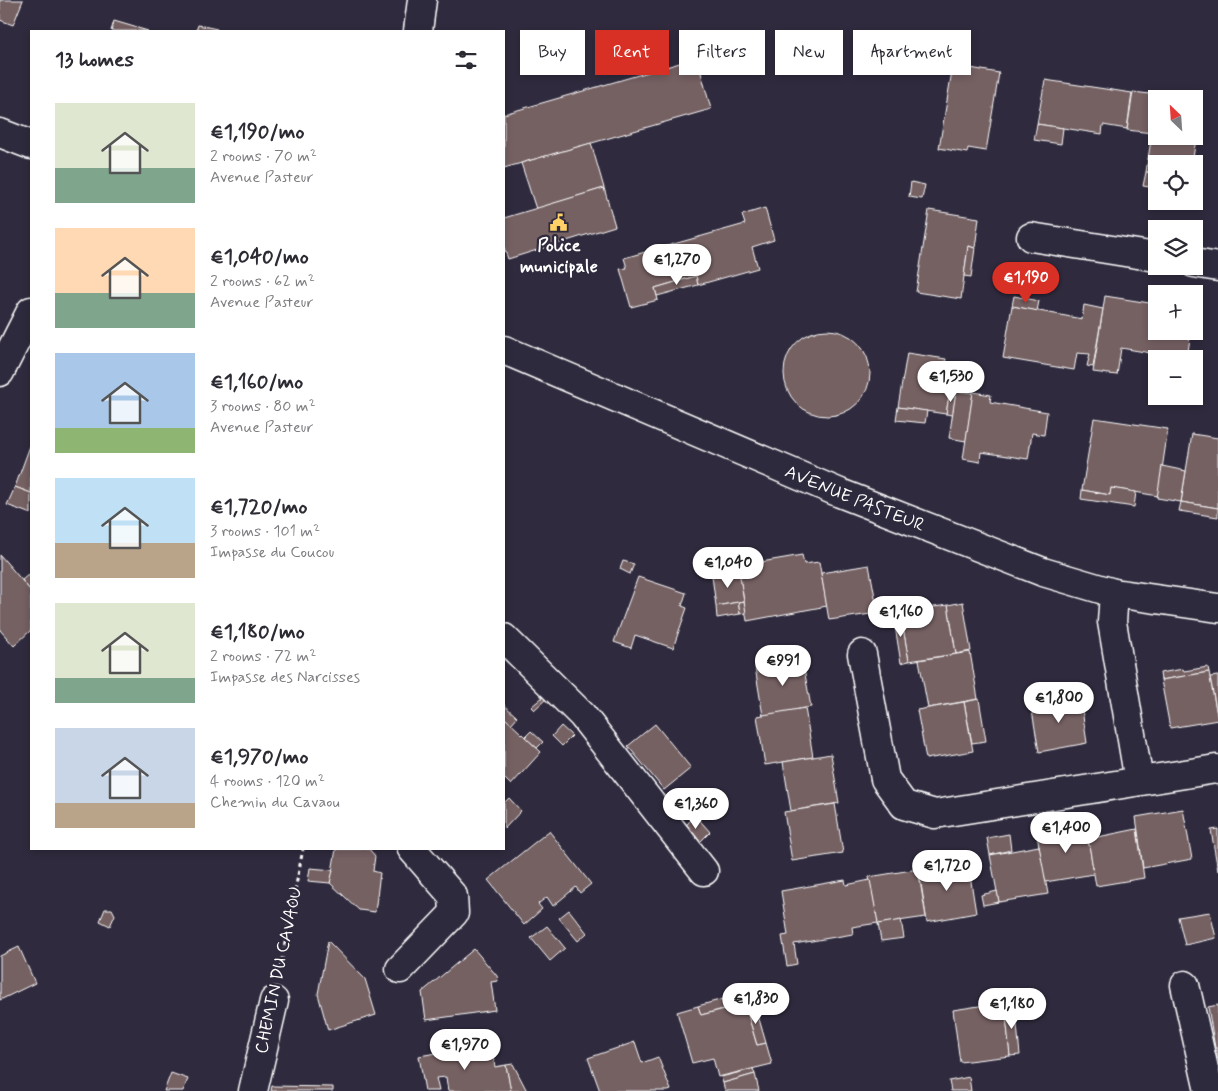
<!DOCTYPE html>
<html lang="en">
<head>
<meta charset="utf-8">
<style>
  :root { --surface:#fff; --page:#f7f7f7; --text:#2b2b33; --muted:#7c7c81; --accent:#d93025 }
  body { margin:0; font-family:Mynerve,sans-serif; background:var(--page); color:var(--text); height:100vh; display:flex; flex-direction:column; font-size:19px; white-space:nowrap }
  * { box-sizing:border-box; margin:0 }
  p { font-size:16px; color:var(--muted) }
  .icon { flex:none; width:28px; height:28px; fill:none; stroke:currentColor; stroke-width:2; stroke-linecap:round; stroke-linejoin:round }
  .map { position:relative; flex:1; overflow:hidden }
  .details { position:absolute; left:30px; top:30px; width:475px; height:820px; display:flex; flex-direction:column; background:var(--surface); border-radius:0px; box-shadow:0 2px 8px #0003 }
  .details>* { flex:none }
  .banner { position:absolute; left:520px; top:30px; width:475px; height:45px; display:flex; gap:10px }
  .needle { width:32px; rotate:335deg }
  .buttons { position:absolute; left:1148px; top:90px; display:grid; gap:10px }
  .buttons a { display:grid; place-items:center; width:55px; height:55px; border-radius:0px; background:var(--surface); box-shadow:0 2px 8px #0003; font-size:25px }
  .price { position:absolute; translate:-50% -42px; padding:0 11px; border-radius:18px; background:#fff; color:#222; font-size:16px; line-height:32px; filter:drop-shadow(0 1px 2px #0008) }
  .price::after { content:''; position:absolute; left:50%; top:30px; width:15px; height:11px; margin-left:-8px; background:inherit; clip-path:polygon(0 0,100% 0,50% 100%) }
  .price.active { background:var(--accent); color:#fff }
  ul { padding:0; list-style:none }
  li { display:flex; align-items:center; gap:15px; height:125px; padding:0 25px }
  li span { display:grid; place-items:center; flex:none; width:140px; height:100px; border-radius:0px; color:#555 }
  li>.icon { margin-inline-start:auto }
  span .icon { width:60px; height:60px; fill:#fffc; stroke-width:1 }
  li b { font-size:21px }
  h2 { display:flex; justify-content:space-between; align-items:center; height:60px; padding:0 25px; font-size:21px }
  .chip { padding:0 18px; border-radius:0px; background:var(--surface); box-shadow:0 2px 8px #0003; font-size:18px; line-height:45px }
  .chip.active { background:var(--accent); color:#fff }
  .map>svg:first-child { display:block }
</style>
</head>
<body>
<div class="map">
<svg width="1218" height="1091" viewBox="0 0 1218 1091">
  <rect width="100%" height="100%" fill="#2f2a3d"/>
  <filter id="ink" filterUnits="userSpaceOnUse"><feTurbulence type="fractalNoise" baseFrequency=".02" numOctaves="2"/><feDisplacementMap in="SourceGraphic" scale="10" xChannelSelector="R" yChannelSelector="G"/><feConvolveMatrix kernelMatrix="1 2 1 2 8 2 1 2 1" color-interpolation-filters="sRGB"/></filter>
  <g filter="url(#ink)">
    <!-- building -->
    <g fill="#756062" stroke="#fff">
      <path d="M0,0H23L13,25L0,20Z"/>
      <path d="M114,21L148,31H111Z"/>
      <path d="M198,25L217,29V31H196Z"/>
      <path d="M697,58L711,109L504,168V114Z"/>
      <path d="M953,65L999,73L986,151L968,148L967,153L939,148Z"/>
      <path d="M1045,80L1132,93L1127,129L1103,125L1102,134L1037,124Z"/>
      <path d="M1133,92L1158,95V99H1156V136H1194V106L1201,107L1192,164H1156V173L1146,172L1152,133L1127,130Z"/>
      <path d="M1037,124L1063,128L1061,144L1034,140Z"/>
      <path d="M591,143L604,188L536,209L521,163Z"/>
      <path d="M1146,172L1156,173V188L1143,186Z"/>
      <path d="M911,182L925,185L922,199L909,197Z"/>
      <path d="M604,188L615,226L508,259L504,247V218Z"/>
      <path d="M765,208L774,240L752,247L758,268L698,285L696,276L655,288L658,300L631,307L620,269L627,268L624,258L745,224L742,215Z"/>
      <path d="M929,210L979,218L975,248L968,246L961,299L916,292Z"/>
      <path d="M968,246L975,248L971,277L964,276Z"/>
      <path d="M696,276L698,285L657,296L655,288Z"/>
      <path d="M1014,296L1039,301L1037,311L1012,306Z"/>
      <path d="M1105,296L1156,304V331H1191L1187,359L1121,348L1117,375L1093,372Z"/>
      <path d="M1084,305L1103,309L1093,367L1087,366L1090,354L1077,353L1074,370L1003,358L1012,306L1082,319Z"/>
      <circle cx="827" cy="373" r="43"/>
      <path d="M907,353L946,359L941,388L950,390L946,414L898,407Z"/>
      <path d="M1156,354L1183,359H1156V368H1154Z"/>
      <path d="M943,376L960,378L959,391L941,388Z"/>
      <path d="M950,390L956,391L953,415L946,414Z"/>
      <path d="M956,391L973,393L966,441L949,438Z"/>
      <path d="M973,392L991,395L990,402L1047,412L1044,435L1032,433L1028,459L981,452L980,462L963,459Z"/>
      <path d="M898,407L927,411L925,423L896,420Z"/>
      <path d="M1094,418L1168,429L1158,496L1111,488L1110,495L1082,490Z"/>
      <path d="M1192,434L1218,438V508L1181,502Z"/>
      <path d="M30,446L31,447V493L15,487Z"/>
      <path d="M1162,466L1186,471L1181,502L1157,498Z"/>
      <path d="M15,487L31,493V514L7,505Z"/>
      <path d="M1111,488L1136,492L1134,507L1081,499L1082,490L1110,495Z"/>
      <path d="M1181,502L1218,508V517L1179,511Z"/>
      <path d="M0,555L31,591V630L14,646L0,630Z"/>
      <path d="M802,555L804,564L819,562L827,606L747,621L738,566Z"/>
      <path d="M623,561L634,564L630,574L620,569Z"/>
      <path d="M869,565L878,613L829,620L821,573Z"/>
      <path d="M739,571L744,601L716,606L712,576Z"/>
      <path d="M28,575L31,578V591L22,580Z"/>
      <path d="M638,577L686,593L682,606L687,608L673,648L635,635L631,648L614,642Z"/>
      <path d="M744,601L746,613L740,614L738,602Z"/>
      <path d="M738,602L740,614L717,618L716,606Z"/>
      <path d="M963,602L971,651L956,654L948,605Z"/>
      <path d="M948,605L956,654L909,661L900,612Z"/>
      <path d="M900,612L909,661L901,663L893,614Z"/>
      <path d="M970,652L978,699L928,708L919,660Z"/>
      <path d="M802,658L811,707L763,716L755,667Z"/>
      <path d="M1208,667L1209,672L1161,680L1160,673L1183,669L1184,671Z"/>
      <path d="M1209,672L1218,720L1170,728L1161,680Z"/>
      <path d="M1218,676V719L1210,677Z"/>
      <path d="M544,696L547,698L534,710L531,707Z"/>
      <path d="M1080,696L1087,743L1039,752L1031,705Z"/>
      <path d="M979,699L986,741L972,743L964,702Z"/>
      <path d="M964,702L973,751L926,759L917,710Z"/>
      <path d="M504,705L517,717L511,724L504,717Z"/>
      <path d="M805,708L813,757L765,765L757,716Z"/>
      <path d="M504,717L541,752L511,785L504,778Z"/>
      <path d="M655,724L691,768L664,790L628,746Z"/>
      <path d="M561,726L572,736L562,746L552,736Z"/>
      <path d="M531,731L543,742L537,748L525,737Z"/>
      <path d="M831,754L839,803L791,811L783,762Z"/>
      <path d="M509,798L521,811L504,829V803Z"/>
      <path d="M835,804L843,853L792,861L784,812Z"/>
      <path d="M1183,809L1192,859L1143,868L1136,817Z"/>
      <path d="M695,815L710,832L697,845L683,829Z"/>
      <path d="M1086,826L1094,874L1045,882L1037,835Z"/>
      <path d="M1137,829L1144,878L1096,886L1088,839Z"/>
      <path d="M1218,829V871L1211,830Z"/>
      <path d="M549,831L591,884L580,893L576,887L553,906L547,897L538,904L542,909L524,925L488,880Z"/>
      <path d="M1009,834L1011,850L990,855L987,838Z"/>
      <path d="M1039,846L1048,894L999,902L990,855Z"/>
      <path d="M336,849H369L375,856L373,871L380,873L375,912L359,910L330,883Z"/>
      <path d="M968,863L976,913L927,922L919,871Z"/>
      <path d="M310,868L333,870L330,883L308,881Z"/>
      <path d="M918,869L926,917L878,924L869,877Z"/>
      <path d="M845,880L846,885L870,880L878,923L852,927L853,934L794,944L797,964L787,966L782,936L788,935L781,891Z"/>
      <path d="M997,891L999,902L983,905L981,895Z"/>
      <path d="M105,909H112L115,915L110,926L100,921Z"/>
      <path d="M569,910L587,933L578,941L559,918Z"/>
      <path d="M1210,912L1216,938L1185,945L1178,917Z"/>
      <path d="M901,920L904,938L881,941L878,924Z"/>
      <path d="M547,926L565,948L550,961L531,938Z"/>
      <path d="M328,941L365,979L376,1015L328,1030L318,994Z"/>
      <path d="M19,947L35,983L0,1000V956Z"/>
      <path d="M474,949L497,976L498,981L491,982L495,1010L426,1020L422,992Z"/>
      <path d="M723,999L727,1008L701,1015L698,1006Z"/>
      <path d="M1005,1002L1010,1056L960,1062L953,1010Z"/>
      <path d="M740,1005L746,1008L757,1045L766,1043L772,1064L718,1077L713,1058L692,1063L677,1012L698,1006L701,1015Z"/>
      <path d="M755,1005L766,1043L757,1045L746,1008Z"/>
      <path d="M1015,1005L1020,1055L1010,1056L1005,1006Z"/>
      <path d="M1218,1005V1059H1217L1208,1007Z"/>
      <path d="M635,1042L642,1063L658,1057L671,1090L668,1091H600L588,1058Z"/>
      <path d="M491,1044L495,1067L506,1065L511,1091H448L446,1077L436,1078L439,1091H425L419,1056Z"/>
      <path d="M513,1064L527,1091H511L506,1065Z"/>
      <path d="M753,1069L755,1074L723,1083L721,1077Z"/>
      <path d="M171,1073L188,1079L183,1091H164Z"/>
      <path d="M755,1074L759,1091H725L723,1083Z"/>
      <path d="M969,1077L971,1091H951L949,1081Z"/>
      <path d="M272,1086L333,1087V1091H271Z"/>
    </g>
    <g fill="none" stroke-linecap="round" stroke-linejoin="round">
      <defs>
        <g id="minor">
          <path d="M418,31L422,0"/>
          <path d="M0,133L31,145"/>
          <path d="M1031,237L1156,257"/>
          <path d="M1194,263L1218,267"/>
          <path id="s1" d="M504,350L840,493L1043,572L1114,593L1218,608"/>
          <path d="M0,372L31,311"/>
          <path d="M1114,593L1112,622L1139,781"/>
          <path d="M504,638L582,715L704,871"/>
          <path d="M862,654L885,779L904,805L935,814L1216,769L1218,770"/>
          <path d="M400,969L454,913L453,896L412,849"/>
          <path d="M1185,985L1209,1091"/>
          <path d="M253,1091L274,1001"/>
        </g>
      </defs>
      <!-- minor casing -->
      <use href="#minor" stroke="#fff" stroke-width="31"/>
      <!-- path -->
      <path stroke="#fff" stroke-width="3" stroke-dasharray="4 4" stroke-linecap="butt" d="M280,969L303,849"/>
      <!-- minor -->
      <use href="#minor" stroke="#2f2a3d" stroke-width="28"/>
    </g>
  </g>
  <!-- icons -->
  <defs>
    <symbol id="civic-bare" viewBox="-9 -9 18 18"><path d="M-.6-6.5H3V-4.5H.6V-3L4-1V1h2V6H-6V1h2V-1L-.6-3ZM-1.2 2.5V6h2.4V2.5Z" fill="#ffd166" stroke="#2f2a3d" stroke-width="2.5" paint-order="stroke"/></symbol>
  </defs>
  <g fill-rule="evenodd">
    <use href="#civic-bare" x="546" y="210" width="25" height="25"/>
  </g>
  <g text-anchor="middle" stroke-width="4.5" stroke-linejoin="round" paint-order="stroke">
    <!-- poi labels -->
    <g font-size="18" font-weight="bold" fill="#fff" stroke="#2f2a3d">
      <text x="559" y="251">Police<tspan x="559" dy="21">municipale</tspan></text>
    </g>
    <!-- street labels -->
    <g font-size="18" fill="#fff" stroke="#2f2a3d">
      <text dy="6" stroke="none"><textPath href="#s1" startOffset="381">AVENUE PASTEUR</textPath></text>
      <text transform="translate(278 970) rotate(-78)" y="6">CHEMIN DU CAVAOU</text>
    </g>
  </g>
</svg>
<div class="buttons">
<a><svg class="needle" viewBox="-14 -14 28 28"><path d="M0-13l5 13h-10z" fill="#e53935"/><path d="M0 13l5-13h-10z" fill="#7c7c81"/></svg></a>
<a><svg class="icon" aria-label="locate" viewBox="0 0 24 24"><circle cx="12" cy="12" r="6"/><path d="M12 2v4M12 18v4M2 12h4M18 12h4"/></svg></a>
<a><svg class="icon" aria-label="layers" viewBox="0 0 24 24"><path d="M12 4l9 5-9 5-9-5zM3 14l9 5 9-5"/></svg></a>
<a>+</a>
<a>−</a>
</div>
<b class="price" style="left:677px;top:286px">€1,270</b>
<b class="price active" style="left:1026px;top:304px">€1,190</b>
<b class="price" style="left:951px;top:403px">€1,530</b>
<b class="price" style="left:728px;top:589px">€1,040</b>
<b class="price" style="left:901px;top:638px">€1,160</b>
<b class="price" style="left:783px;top:687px">€991</b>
<b class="price" style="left:1059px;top:724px">€1,800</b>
<b class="price" style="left:696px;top:830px">€1,360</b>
<b class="price" style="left:1066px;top:854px">€1,400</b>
<b class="price" style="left:947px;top:892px">€1,720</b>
<b class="price" style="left:756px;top:1025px">€1,830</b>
<b class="price" style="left:1012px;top:1030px">€1,180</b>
<b class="price" style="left:465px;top:1071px">€1,970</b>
<div class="banner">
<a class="chip">Buy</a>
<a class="chip active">Rent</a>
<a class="chip">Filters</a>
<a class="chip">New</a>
<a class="chip">Apartment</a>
</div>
<section class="details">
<h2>13 homes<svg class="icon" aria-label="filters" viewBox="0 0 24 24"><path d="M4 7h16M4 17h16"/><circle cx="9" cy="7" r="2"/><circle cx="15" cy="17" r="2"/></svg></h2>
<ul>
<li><span style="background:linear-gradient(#dfe7d0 65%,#7fa58c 0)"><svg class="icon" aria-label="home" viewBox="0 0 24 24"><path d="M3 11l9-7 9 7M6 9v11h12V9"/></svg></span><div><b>€1,190/mo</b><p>2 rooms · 70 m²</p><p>Avenue Pasteur</p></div></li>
<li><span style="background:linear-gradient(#ffd9b3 65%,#7fa58c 0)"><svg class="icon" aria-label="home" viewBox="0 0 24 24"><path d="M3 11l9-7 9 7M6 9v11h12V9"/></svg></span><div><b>€1,040/mo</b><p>2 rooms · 62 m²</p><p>Avenue Pasteur</p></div></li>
<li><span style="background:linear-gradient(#a9c7e8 75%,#8fb573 0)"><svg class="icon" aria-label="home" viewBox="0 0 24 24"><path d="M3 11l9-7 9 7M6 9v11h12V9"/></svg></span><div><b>€1,160/mo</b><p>3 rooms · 80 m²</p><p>Avenue Pasteur</p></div></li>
<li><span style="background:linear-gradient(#bfe0f5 65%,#b9a48a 0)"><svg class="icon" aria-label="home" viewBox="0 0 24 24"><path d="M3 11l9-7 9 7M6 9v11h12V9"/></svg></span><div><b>€1,720/mo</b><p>3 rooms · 101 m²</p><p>Impasse du Coucou</p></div></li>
<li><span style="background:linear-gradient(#dfe7d0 75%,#7fa58c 0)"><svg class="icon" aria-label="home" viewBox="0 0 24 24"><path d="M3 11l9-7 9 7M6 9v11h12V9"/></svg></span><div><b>€1,180/mo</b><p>2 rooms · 72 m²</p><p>Impasse des Narcisses</p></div></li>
<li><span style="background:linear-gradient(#c9d6e8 75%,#b9a48a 0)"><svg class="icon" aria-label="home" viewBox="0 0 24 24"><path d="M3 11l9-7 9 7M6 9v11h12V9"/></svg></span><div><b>€1,970/mo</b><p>4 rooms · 120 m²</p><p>Chemin du Cavaou</p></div></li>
</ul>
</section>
</div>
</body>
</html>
